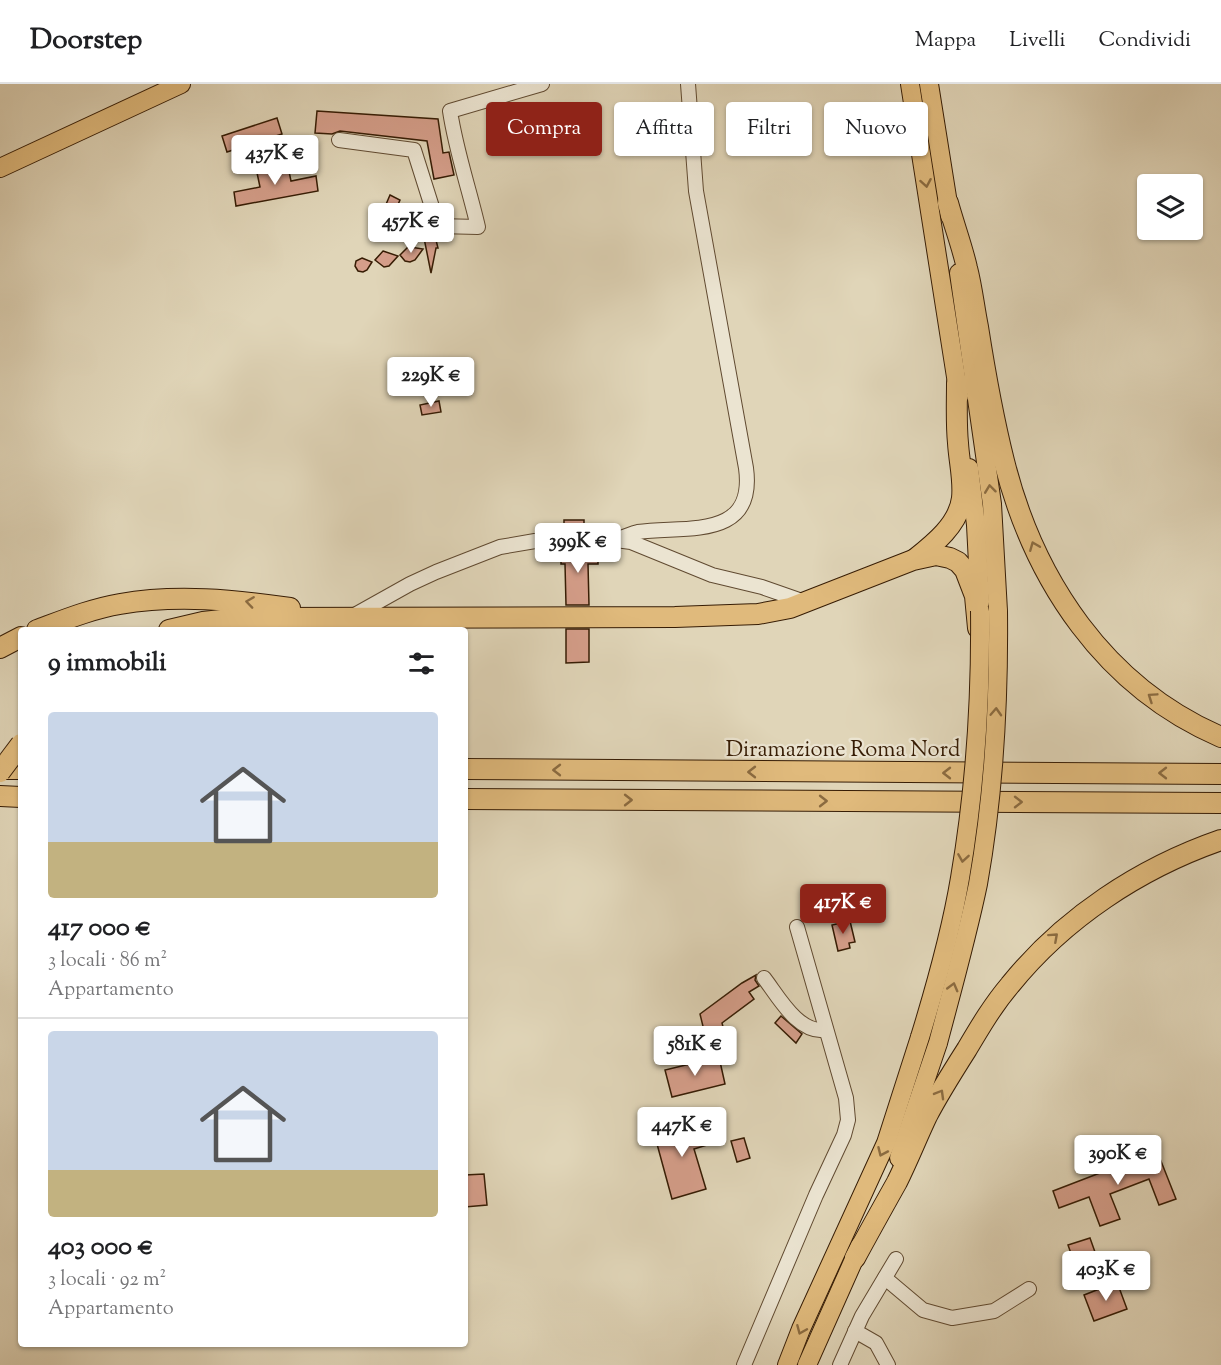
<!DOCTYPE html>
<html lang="it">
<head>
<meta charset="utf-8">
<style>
  :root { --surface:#fff; --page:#f6f6f6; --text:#202124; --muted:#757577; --line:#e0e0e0; --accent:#8f2418 }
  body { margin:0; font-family:"Sorts Mill Goudy",serif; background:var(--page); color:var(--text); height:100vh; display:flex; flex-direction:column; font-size:22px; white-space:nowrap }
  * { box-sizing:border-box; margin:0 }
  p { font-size:20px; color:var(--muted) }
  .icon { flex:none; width:33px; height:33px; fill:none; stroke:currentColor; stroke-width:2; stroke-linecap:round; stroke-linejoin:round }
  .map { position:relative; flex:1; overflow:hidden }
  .drawer { position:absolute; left:18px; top:543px; width:450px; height:720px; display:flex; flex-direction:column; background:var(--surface); border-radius:6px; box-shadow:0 2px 4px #0004 }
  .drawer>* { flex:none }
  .hud { position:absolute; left:486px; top:18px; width:570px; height:54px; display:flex; gap:12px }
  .tools { position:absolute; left:1137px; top:90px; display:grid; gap:12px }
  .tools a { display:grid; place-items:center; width:66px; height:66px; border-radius:6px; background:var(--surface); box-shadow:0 2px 4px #0004; font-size:30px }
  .price { position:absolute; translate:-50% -51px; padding:0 14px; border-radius:6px; background:#fff; color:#222; font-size:20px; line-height:39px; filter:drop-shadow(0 2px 3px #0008) }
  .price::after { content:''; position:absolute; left:50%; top:36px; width:18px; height:14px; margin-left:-9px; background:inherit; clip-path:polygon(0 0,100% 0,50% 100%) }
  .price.current { background:var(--accent); color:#fff }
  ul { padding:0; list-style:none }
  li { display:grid; align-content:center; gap:12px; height:318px; padding:0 30px }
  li+li { border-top:2px solid var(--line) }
  li span { display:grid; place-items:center; height:186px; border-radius:6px; color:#555 }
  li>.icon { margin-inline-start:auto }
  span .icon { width:108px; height:108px; fill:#fffc; stroke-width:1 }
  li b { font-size:26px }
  h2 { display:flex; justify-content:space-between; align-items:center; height:72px; padding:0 30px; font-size:26px }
  .chip { padding:0 21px; border-radius:6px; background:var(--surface); box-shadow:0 2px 4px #0004; font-size:21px; line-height:54px }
  .chip.current { background:var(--accent); color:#fff }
  header { display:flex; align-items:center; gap:36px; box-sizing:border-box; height:84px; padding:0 30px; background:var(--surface); border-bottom:2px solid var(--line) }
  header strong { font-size:28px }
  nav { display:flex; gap:33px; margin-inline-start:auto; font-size:21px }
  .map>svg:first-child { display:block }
</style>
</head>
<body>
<header>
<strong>Doorstep</strong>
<nav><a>Mappa</a><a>Livelli</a><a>Condividi</a></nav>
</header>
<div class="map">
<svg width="1221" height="1281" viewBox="0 0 1221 1281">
  <rect width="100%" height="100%" fill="#e0d5b8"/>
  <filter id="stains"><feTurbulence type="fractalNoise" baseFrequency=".00333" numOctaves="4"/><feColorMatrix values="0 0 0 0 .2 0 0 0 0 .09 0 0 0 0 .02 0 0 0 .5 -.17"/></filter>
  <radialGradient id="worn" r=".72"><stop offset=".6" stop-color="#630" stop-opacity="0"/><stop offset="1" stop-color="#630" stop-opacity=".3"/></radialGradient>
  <!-- building -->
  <g fill="#d59e8a" stroke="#361c04" stroke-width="1.5">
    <path d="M317,27L438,35L443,69L449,68L454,91L434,95L427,57L340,47L332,50L315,49Z"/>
    <path d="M277,34L282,50L227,68L222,52Z"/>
    <path d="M287,78L291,97L316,92L318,107L236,122L234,108L260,103L256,84Z"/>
    <path d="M390,111L400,116L391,136L381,132Z"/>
    <path d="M435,152L438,164H436L431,189L424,154Z"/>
    <path d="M408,163H410L423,165L415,176L410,178L405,177L400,171Z"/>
    <path d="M383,167L398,172L389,182L384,183L375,176Z"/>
    <path d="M362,174L372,178L367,186L363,188L358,187L355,182L356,177Z"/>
    <path d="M439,317L441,328L422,331L420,321Z"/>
    <path d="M564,436H584V447L564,448Z"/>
    <path d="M598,465V480H588L589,521H566L565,480H561V466Z"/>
    <path d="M566,545H589V578L566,579Z"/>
    <path d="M850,837L855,858L849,859L850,864L838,867L832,841Z"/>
    <path d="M756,891L755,896L759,902L749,908L754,915L722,939L727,958L708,963L700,930L742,899Z"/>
    <path d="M781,932L802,950L796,959L775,939Z"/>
    <path d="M719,973L725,1000L672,1013L665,986Z"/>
    <path d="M700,1036L707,1061L694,1065L706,1105L672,1115L654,1049Z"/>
    <path d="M744,1054L750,1074L737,1078L731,1057Z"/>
    <path d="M1157,1067L1176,1115L1159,1121L1149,1095L1110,1110L1120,1135L1100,1142L1089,1113L1059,1124L1053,1107Z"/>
    <path d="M484,1090L487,1121L465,1123V1091Z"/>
    <path d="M1090,1154L1101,1185L1079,1192L1068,1161Z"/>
    <path d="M1117,1198L1127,1225L1094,1237L1084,1211Z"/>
  </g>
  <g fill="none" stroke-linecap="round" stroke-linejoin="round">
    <defs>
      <g id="minor">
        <path d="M339,56L414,66L438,142L478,143C469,104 456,67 450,27L542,0"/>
        <path d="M616,456C623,453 630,450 638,448C683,441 756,458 746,384L696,107L688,0"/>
        <path d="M351,533L410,500L436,488L500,463L535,457L616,456L631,458L712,491L762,503L805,518"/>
        <path d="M764,894C778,912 798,950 826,946"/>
        <path d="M885,1194L923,1226L952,1234L994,1227L1029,1205"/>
        <path d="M855,1247L876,1259L888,1281"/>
        <path d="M744,1281L816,1111L844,1051L848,1036L846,1014L797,843"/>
        <path d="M840,1281L862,1232L896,1175"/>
      </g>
      <g id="major">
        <path d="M910,0L959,312"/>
        <path d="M929,0L950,132"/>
        <path d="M0,84L181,0"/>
        <path d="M959,189L992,420L998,527"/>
        <path d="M969,384L976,441L980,518"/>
        <path d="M899,1074L938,959"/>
        <path d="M787,1281L801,1245L886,1059L920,953"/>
        <path d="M807,1281L860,1162"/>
      </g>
      <g id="highway">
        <path d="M948,119C954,141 962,162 967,184C972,203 974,223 978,243C985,288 993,333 1004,377C1034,497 1105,603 1221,653"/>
        <path d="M915,475C934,460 959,440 962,414C964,396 959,377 958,359C956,339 957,319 957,299"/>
        <path d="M37,546C64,536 91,525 120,520C177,510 234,516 290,524"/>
        <path d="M169,546L203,538L240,534L675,533L758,530L790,524L913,476L936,471L950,474L958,478L965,486L975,512L978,544"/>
        <path d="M0,564L21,553"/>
        <path d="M0,685H21"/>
        <path d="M465,685L1221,690"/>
        <path d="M0,712L21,713"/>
        <path d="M465,715L1221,719"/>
        <path d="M855,1174C869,1148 883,1123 897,1098C908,1076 917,1053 927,1032C939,1009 953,987 967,965C980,943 993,921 1010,901C1064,834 1140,784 1221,756"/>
      </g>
    </defs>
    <!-- minor casing -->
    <use href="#minor" stroke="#604a31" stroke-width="16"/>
    <!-- major casing -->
    <use href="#major" stroke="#361c04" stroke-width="20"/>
    <!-- highway casing -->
    <use href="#highway" stroke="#361c04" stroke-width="22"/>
    <!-- minor -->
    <use href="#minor" stroke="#ebe4d1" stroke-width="14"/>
    <!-- major -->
    <use href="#major" stroke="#e0ba7c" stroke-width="18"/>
    <!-- highway -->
    <use href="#highway" stroke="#e0ba7c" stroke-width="20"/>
    <defs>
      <g id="major-bridge">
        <path d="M920,953C936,901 951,848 960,794C975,706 981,616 980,527"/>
        <path d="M938,959C952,906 967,853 978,800C994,710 999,617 998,527"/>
      </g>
      <path id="highway-bridge" d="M0,688L21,660"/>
    </defs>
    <!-- major-bridge casing -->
    <use href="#major-bridge" stroke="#361c04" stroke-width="20" stroke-linecap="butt"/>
    <!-- highway-bridge casing -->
    <use href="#highway-bridge" stroke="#361c04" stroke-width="22" stroke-linecap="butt"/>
    <!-- major-bridge -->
    <use href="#major-bridge" stroke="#e0ba7c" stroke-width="18"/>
    <!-- highway-bridge -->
    <use href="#highway-bridge" stroke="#e0ba7c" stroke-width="20"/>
  </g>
  <!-- one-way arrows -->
  <defs><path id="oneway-chevron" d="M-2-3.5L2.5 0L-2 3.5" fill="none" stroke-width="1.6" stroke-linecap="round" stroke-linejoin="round" transform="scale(1.5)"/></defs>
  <g stroke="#8b6b40">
    <use href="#oneway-chevron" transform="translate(926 99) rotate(80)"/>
    <use href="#oneway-chevron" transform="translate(990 405) rotate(-97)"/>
    <use href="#oneway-chevron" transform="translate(1034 462) rotate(-112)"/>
    <use href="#oneway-chevron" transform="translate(250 518) rotate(-172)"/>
    <use href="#oneway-chevron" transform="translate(1152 613) rotate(-146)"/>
    <use href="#oneway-chevron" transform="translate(996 628) rotate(-87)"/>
    <use href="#oneway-chevron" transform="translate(557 686) rotate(-180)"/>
    <use href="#oneway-chevron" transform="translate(752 688) rotate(-180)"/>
    <use href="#oneway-chevron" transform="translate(947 689) rotate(-180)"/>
    <use href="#oneway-chevron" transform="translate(1163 689) rotate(-180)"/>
    <use href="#oneway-chevron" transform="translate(628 716)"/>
    <use href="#oneway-chevron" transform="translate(823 717)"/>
    <use href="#oneway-chevron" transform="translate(1018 718)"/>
    <use href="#oneway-chevron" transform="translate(963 774) rotate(99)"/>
    <use href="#oneway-chevron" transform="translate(1054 853) rotate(-42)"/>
    <use href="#oneway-chevron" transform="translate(953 903) rotate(-75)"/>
    <use href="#oneway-chevron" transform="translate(940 1010) rotate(-60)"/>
    <use href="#oneway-chevron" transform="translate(882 1068) rotate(114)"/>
    <use href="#oneway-chevron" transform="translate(801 1246) rotate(113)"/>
  </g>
  <g text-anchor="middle" stroke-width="4.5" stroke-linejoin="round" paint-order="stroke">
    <!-- street labels -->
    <g font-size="22" fill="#361c04" stroke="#ebe4d1">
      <text x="843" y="672">Diramazione Roma Nord</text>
    </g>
  </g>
  <rect width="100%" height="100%" filter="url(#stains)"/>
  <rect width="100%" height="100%" fill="url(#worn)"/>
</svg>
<div class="tools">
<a><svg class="icon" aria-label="layers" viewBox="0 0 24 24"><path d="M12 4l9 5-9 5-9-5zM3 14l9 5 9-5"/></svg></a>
</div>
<b class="price" style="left:275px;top:102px">437K €</b>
<b class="price" style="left:411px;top:170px">457K €</b>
<b class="price" style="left:431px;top:324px">229K €</b>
<b class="price" style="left:578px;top:490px">399K €</b>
<b class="price current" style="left:843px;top:851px">417K €</b>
<b class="price" style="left:695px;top:993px">581K €</b>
<b class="price" style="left:682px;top:1074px">447K €</b>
<b class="price" style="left:1118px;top:1102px">390K €</b>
<b class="price" style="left:1106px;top:1218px">403K €</b>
<div class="hud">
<a class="chip current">Compra</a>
<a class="chip">Affitta</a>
<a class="chip">Filtri</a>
<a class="chip">Nuovo</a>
</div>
<section class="drawer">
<h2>9 immobili<svg class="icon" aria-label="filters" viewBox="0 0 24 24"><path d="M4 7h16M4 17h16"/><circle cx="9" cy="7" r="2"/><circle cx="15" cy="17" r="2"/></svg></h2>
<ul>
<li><span style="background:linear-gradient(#c9d6e8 70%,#c2b280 0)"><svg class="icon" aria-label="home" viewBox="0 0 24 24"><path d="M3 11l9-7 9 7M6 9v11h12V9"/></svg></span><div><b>417 000 €</b><p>3 locali · 86 m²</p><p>Appartamento</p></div></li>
<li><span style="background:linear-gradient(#c9d6e8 75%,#c2b280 0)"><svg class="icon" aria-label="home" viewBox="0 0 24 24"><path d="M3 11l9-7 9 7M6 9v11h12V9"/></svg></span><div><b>403 000 €</b><p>3 locali · 92 m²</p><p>Appartamento</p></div></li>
</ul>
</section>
</div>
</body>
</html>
